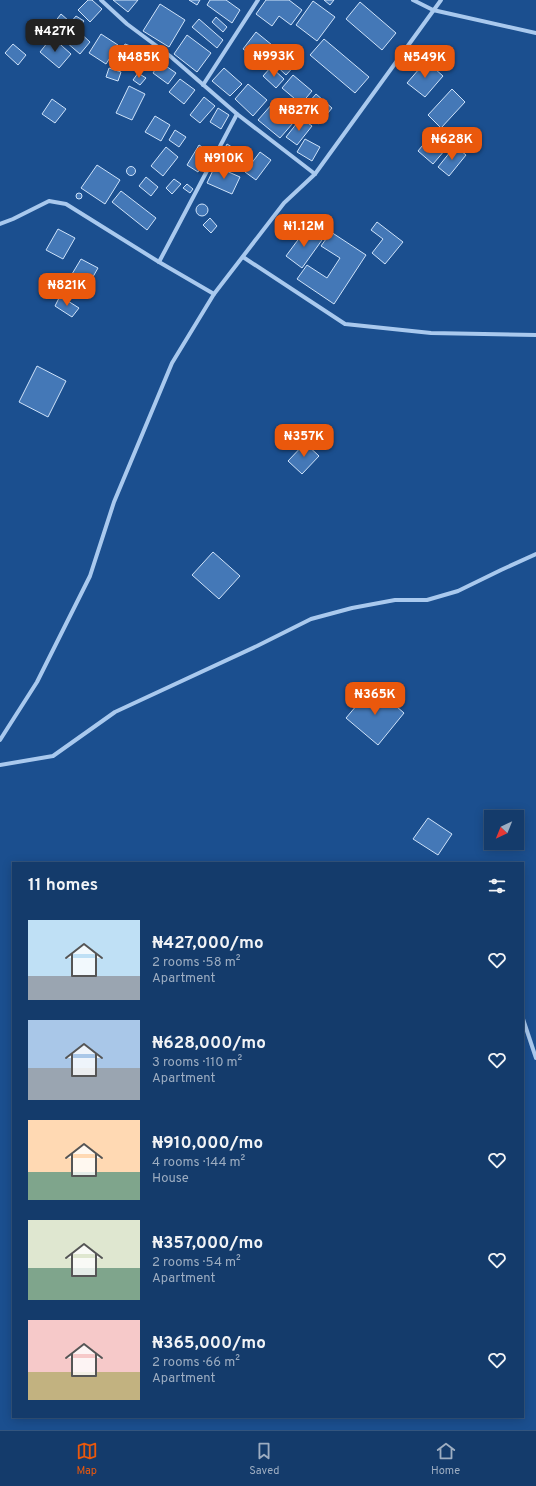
<!DOCTYPE html>
<html lang="en">
<head>
<meta charset="utf-8">
<style>
  :root { --surface:#143b6b; --page:#214673; --text:#f1f3f6; --muted:#9dadc1; --line:#33557e; --accent:#ea580c }
  body { margin:0; font-family:Overpass,sans-serif; background:var(--page); color:var(--text); height:100vh; display:flex; flex-direction:column; font-size:15px; white-space:nowrap }
  * { box-sizing:border-box; margin:0 }
  p { font-size:13px; color:var(--muted) }
  .icon { flex:none; width:22px; height:22px; fill:none; stroke:currentColor; stroke-width:2; stroke-linecap:round; stroke-linejoin:round }
  .map { position:relative; flex:1; overflow:hidden }
  .drawer { position:absolute; left:12px; top:862px; width:512px; height:556px; display:flex; flex-direction:column; background:var(--surface); border-radius:0px; box-shadow:0 2px 10px #0003,0 0 0 1px var(--line) }
  .drawer>* { flex:none }
  .needle { width:26px; rotate:223deg }
  .tools { position:absolute; left:484px; top:810px; display:grid; gap:8px }
  .tools a { display:grid; place-items:center; width:40px; height:40px; border-radius:0px; background:var(--surface); box-shadow:0 2px 10px #0003,0 0 0 1px var(--line); font-size:20px }
  .price { position:absolute; translate:-50% -34px; padding:0 9px; border-radius:8px; background:var(--accent); color:#fff; font-size:13px; line-height:26px; filter:drop-shadow(0 1px 2px #0008) }
  .price::after { content:''; position:absolute; left:50%; top:24px; width:12px; height:9px; margin-left:-6px; background:inherit; clip-path:polygon(0 0,100% 0,50% 100%) }
  .price.current { background:#222; color:#fff }
  ul { padding:0; list-style:none }
  li { display:flex; align-items:center; gap:12px; height:100px; padding:0 16px }
  li span { display:grid; place-items:center; flex:none; width:112px; height:80px; border-radius:0px; color:#555 }
  li>.icon { margin-inline-start:auto }
  span .icon { width:48px; height:48px; fill:#fffc; stroke-width:1 }
  li b { font-size:17px }
  h2 { display:flex; justify-content:space-between; align-items:center; height:48px; padding:0 16px; font-size:17px }
  .dock { display:flex; justify-content:space-around; align-items:center; height:56px; border-top:1px solid var(--line); background:var(--surface); font-size:11px; color:var(--muted) }
  .dock a { display:grid; justify-items:center; gap:2px }
  .dock .current { color:var(--accent) }
  .map>svg:first-child { display:block }
</style>
</head>
<body>
<div class="map">
<svg width="536" height="1430" viewBox="0 0 536 1430">
  <rect width="100%" height="100%" fill="#1b4f8f"/>
  <!-- building -->
  <g fill="#4478b7" stroke="#cfe3fa">
    <path d="M88,0H92L102,9L90,22L78,10Z"/>
    <path d="M113,0H138L128,12Z"/>
    <path d="M189,0H200L197,5Z"/>
    <path d="M210,0H226L240,10L232,23L207,5Z"/>
    <path d="M266,0H289L302,10L291,25L279,16L272,26L256,14Z"/>
    <path d="M324,0H334L330,5Z"/>
    <path d="M313,1L335,17L317,41L296,25Z"/>
    <path d="M360,2L396,33L382,50L346,19Z"/>
    <path d="M160,4L185,20L169,47L143,31Z"/>
    <path d="M61,14L69,21L62,29L54,23Z"/>
    <path d="M76,16L84,21L78,28L71,22Z"/>
    <path d="M216,17L227,27L223,32L212,22Z"/>
    <path d="M199,19L223,40L217,48L192,27Z"/>
    <path d="M77,30L90,42L80,54L66,42Z"/>
    <path d="M256,32L272,45L260,61L243,49Z"/>
    <path d="M101,34L118,45L106,64L89,53Z"/>
    <path d="M187,35L211,53L197,72L174,54Z"/>
    <path d="M52,37L71,54L59,68L40,52Z"/>
    <path d="M324,39L369,77L355,93L310,55Z"/>
    <path d="M13,44L26,55L18,65L5,53Z"/>
    <path d="M125,44L133,47L122,69L114,65Z"/>
    <path d="M281,45L299,61L286,75L269,59Z"/>
    <path d="M141,47L153,53L147,65L135,59Z"/>
    <path d="M426,61L443,76L425,97L407,83Z"/>
    <path d="M160,62L176,73L168,84L153,73Z"/>
    <path d="M271,67L284,79L276,88L263,76Z"/>
    <path d="M109,68L121,72L118,81L106,77Z"/>
    <path d="M224,68L242,84L230,96L212,81Z"/>
    <path d="M138,73L146,78L140,85L133,80Z"/>
    <path d="M293,75L312,91L301,104L282,88Z"/>
    <path d="M180,79L195,90L184,104L169,92Z"/>
    <path d="M248,84L267,100L253,116L235,99Z"/>
    <path d="M129,86L145,94L132,120L116,113Z"/>
    <path d="M452,89L465,102L441,128L428,115Z"/>
    <path d="M316,94L332,108L319,124L302,110Z"/>
    <path d="M204,97L215,106L200,123L190,115Z"/>
    <path d="M52,99L66,109L55,123L42,114Z"/>
    <path d="M272,104L293,123L280,138L258,120Z"/>
    <path d="M218,108L229,115L221,129L210,122Z"/>
    <path d="M155,116L170,125L161,141L145,132Z"/>
    <path d="M301,118L312,126L297,145L286,137Z"/>
    <path d="M175,130L186,137L179,147L169,140Z"/>
    <path d="M435,130L451,143L433,164L418,151Z"/>
    <path d="M305,139L320,147L312,161L297,152Z"/>
    <path d="M227,144L240,152L232,166L219,159Z"/>
    <path d="M199,145L210,152L198,172L187,165Z"/>
    <path d="M455,146L466,155L449,176L438,167Z"/>
    <path d="M166,147L178,157L163,176L151,166Z"/>
    <path d="M260,152L271,160L256,180L245,172Z"/>
    <path d="M97,165L120,180L105,204L81,188Z"/>
    <path d="M215,166L240,177L232,194L207,183Z"/>
    <circle cx="131" cy="171" r="4.5"/>
    <path d="M146,177L158,187L151,196L139,186Z"/>
    <path d="M174,179L181,184L172,194L166,188Z"/>
    <path d="M187,184L193,189L190,193L183,188Z"/>
    <path d="M121,191L156,218L147,230L112,202Z"/>
    <circle cx="79" cy="196" r="3"/>
    <circle cx="202" cy="210" r="6"/>
    <path d="M210,218L217,226L211,233L203,225Z"/>
    <path d="M377,222L403,242L385,264L372,253L383,239L371,230Z"/>
    <path d="M58,229L75,238L63,259L46,250Z"/>
    <path d="M306,229L322,240L302,268L286,256Z"/>
    <path d="M331,232L366,255L334,304L297,279L307,265L327,278L340,258L321,246Z"/>
    <path d="M81,259L98,268L86,289L69,279Z"/>
    <path d="M68,285L77,293L70,300L62,293Z"/>
    <path d="M60,296L79,308L72,317L55,306Z"/>
    <path d="M37,366L66,381L48,417L19,402Z"/>
    <path d="M305,443L319,456L302,474L288,461Z"/>
    <path d="M213,552L240,576L219,599L192,575Z"/>
    <path d="M373,686L404,713L378,745L346,718Z"/>
    <path d="M428,818L452,834L438,855L413,839Z"/>
  </g>
  <g fill="none" stroke-linecap="round" stroke-linejoin="round">
    <!-- street -->
    <g stroke="#a9c9ee" stroke-width="4">
      <path d="M101,0L127,24L170,56L237,114L315,174"/>
      <path d="M413,0L433,10L536,33"/>
      <path d="M203,85L258,0"/>
      <path d="M0,224L13,219L49,201L66,204L159,262L214,294"/>
      <path d="M243,257L345,324L431,333L536,335"/>
      <path d="M159,262L237,114"/>
      <path d="M0,740L37,682L90,576L114,502L172,363L214,294L284,203L315,174L441,0"/>
      <path d="M0,765L53,756L115,712L257,646L311,619L352,608L395,600H427L458,591L501,570L536,554"/>
      <path d="M523,1019L536,1058"/>
    </g>
  </g>
</svg>
<div class="tools">
<a><svg class="needle" viewBox="-14 -14 28 28"><path d="M0-13l5 13h-10z" fill="#e53935"/><path d="M0 13l5-13h-10z" fill="#9dadc1"/></svg></a>
</div>
<b class="price current" style="left:55px;top:53px">₦427K</b>
<b class="price" style="left:274px;top:78px">₦993K</b>
<b class="price" style="left:139px;top:79px">₦485K</b>
<b class="price" style="left:425px;top:79px">₦549K</b>
<b class="price" style="left:299px;top:132px">₦827K</b>
<b class="price" style="left:452px;top:161px">₦628K</b>
<b class="price" style="left:224px;top:180px">₦910K</b>
<b class="price" style="left:304px;top:248px">₦1.12M</b>
<b class="price" style="left:67px;top:307px">₦821K</b>
<b class="price" style="left:304px;top:458px">₦357K</b>
<b class="price" style="left:375px;top:716px">₦365K</b>
<section class="drawer">
<h2>11 homes<svg class="icon" aria-label="filters" viewBox="0 0 24 24"><path d="M4 7h16M4 17h16"/><circle cx="9" cy="7" r="2"/><circle cx="15" cy="17" r="2"/></svg></h2>
<ul>
<li><span style="background:linear-gradient(#bfe0f5 70%,#9aa5b1 0)"><svg class="icon" aria-label="home" viewBox="0 0 24 24"><path d="M3 11l9-7 9 7M6 9v11h12V9"/></svg></span><div><b>₦427,000/mo</b><p>2 rooms · 58 m²</p><p>Apartment</p></div><svg class="icon" aria-label="heart" viewBox="0 0 24 24"><path d="M12 20l-8-8c-3-5 5-10 8-4 3-6 11-1 8 4z"/></svg></li>
<li><span style="background:linear-gradient(#a9c7e8 60%,#9aa5b1 0)"><svg class="icon" aria-label="home" viewBox="0 0 24 24"><path d="M3 11l9-7 9 7M6 9v11h12V9"/></svg></span><div><b>₦628,000/mo</b><p>3 rooms · 110 m²</p><p>Apartment</p></div><svg class="icon" aria-label="heart" viewBox="0 0 24 24"><path d="M12 20l-8-8c-3-5 5-10 8-4 3-6 11-1 8 4z"/></svg></li>
<li><span style="background:linear-gradient(#ffd9b3 65%,#7fa58c 0)"><svg class="icon" aria-label="home" viewBox="0 0 24 24"><path d="M3 11l9-7 9 7M6 9v11h12V9"/></svg></span><div><b>₦910,000/mo</b><p>4 rooms · 144 m²</p><p>House</p></div><svg class="icon" aria-label="heart" viewBox="0 0 24 24"><path d="M12 20l-8-8c-3-5 5-10 8-4 3-6 11-1 8 4z"/></svg></li>
<li><span style="background:linear-gradient(#dfe7d0 60%,#7fa58c 0)"><svg class="icon" aria-label="home" viewBox="0 0 24 24"><path d="M3 11l9-7 9 7M6 9v11h12V9"/></svg></span><div><b>₦357,000/mo</b><p>2 rooms · 54 m²</p><p>Apartment</p></div><svg class="icon" aria-label="heart" viewBox="0 0 24 24"><path d="M12 20l-8-8c-3-5 5-10 8-4 3-6 11-1 8 4z"/></svg></li>
<li><span style="background:linear-gradient(#f6c9c9 65%,#c2b280 0)"><svg class="icon" aria-label="home" viewBox="0 0 24 24"><path d="M3 11l9-7 9 7M6 9v11h12V9"/></svg></span><div><b>₦365,000/mo</b><p>2 rooms · 66 m²</p><p>Apartment</p></div><svg class="icon" aria-label="heart" viewBox="0 0 24 24"><path d="M12 20l-8-8c-3-5 5-10 8-4 3-6 11-1 8 4z"/></svg></li>
</ul>
</section>
</div>
<nav class="dock">
<a class="current"><svg class="icon" aria-label="map" viewBox="0 0 24 24"><path d="M3 6l6-2 6 2 6-2v14l-6 2-6-2-6 2zM9 4v14M15 6v14"/></svg>Map</a>
<a><svg class="icon" aria-label="saved" viewBox="0 0 24 24"><path d="M7 4h10v16l-5-4-5 4z"/></svg>Saved</a>
<a><svg class="icon" aria-label="home" viewBox="0 0 24 24"><path d="M3 11l9-7 9 7M6 9v11h12V9"/></svg>Home</a>
</nav>
</body>
</html>
